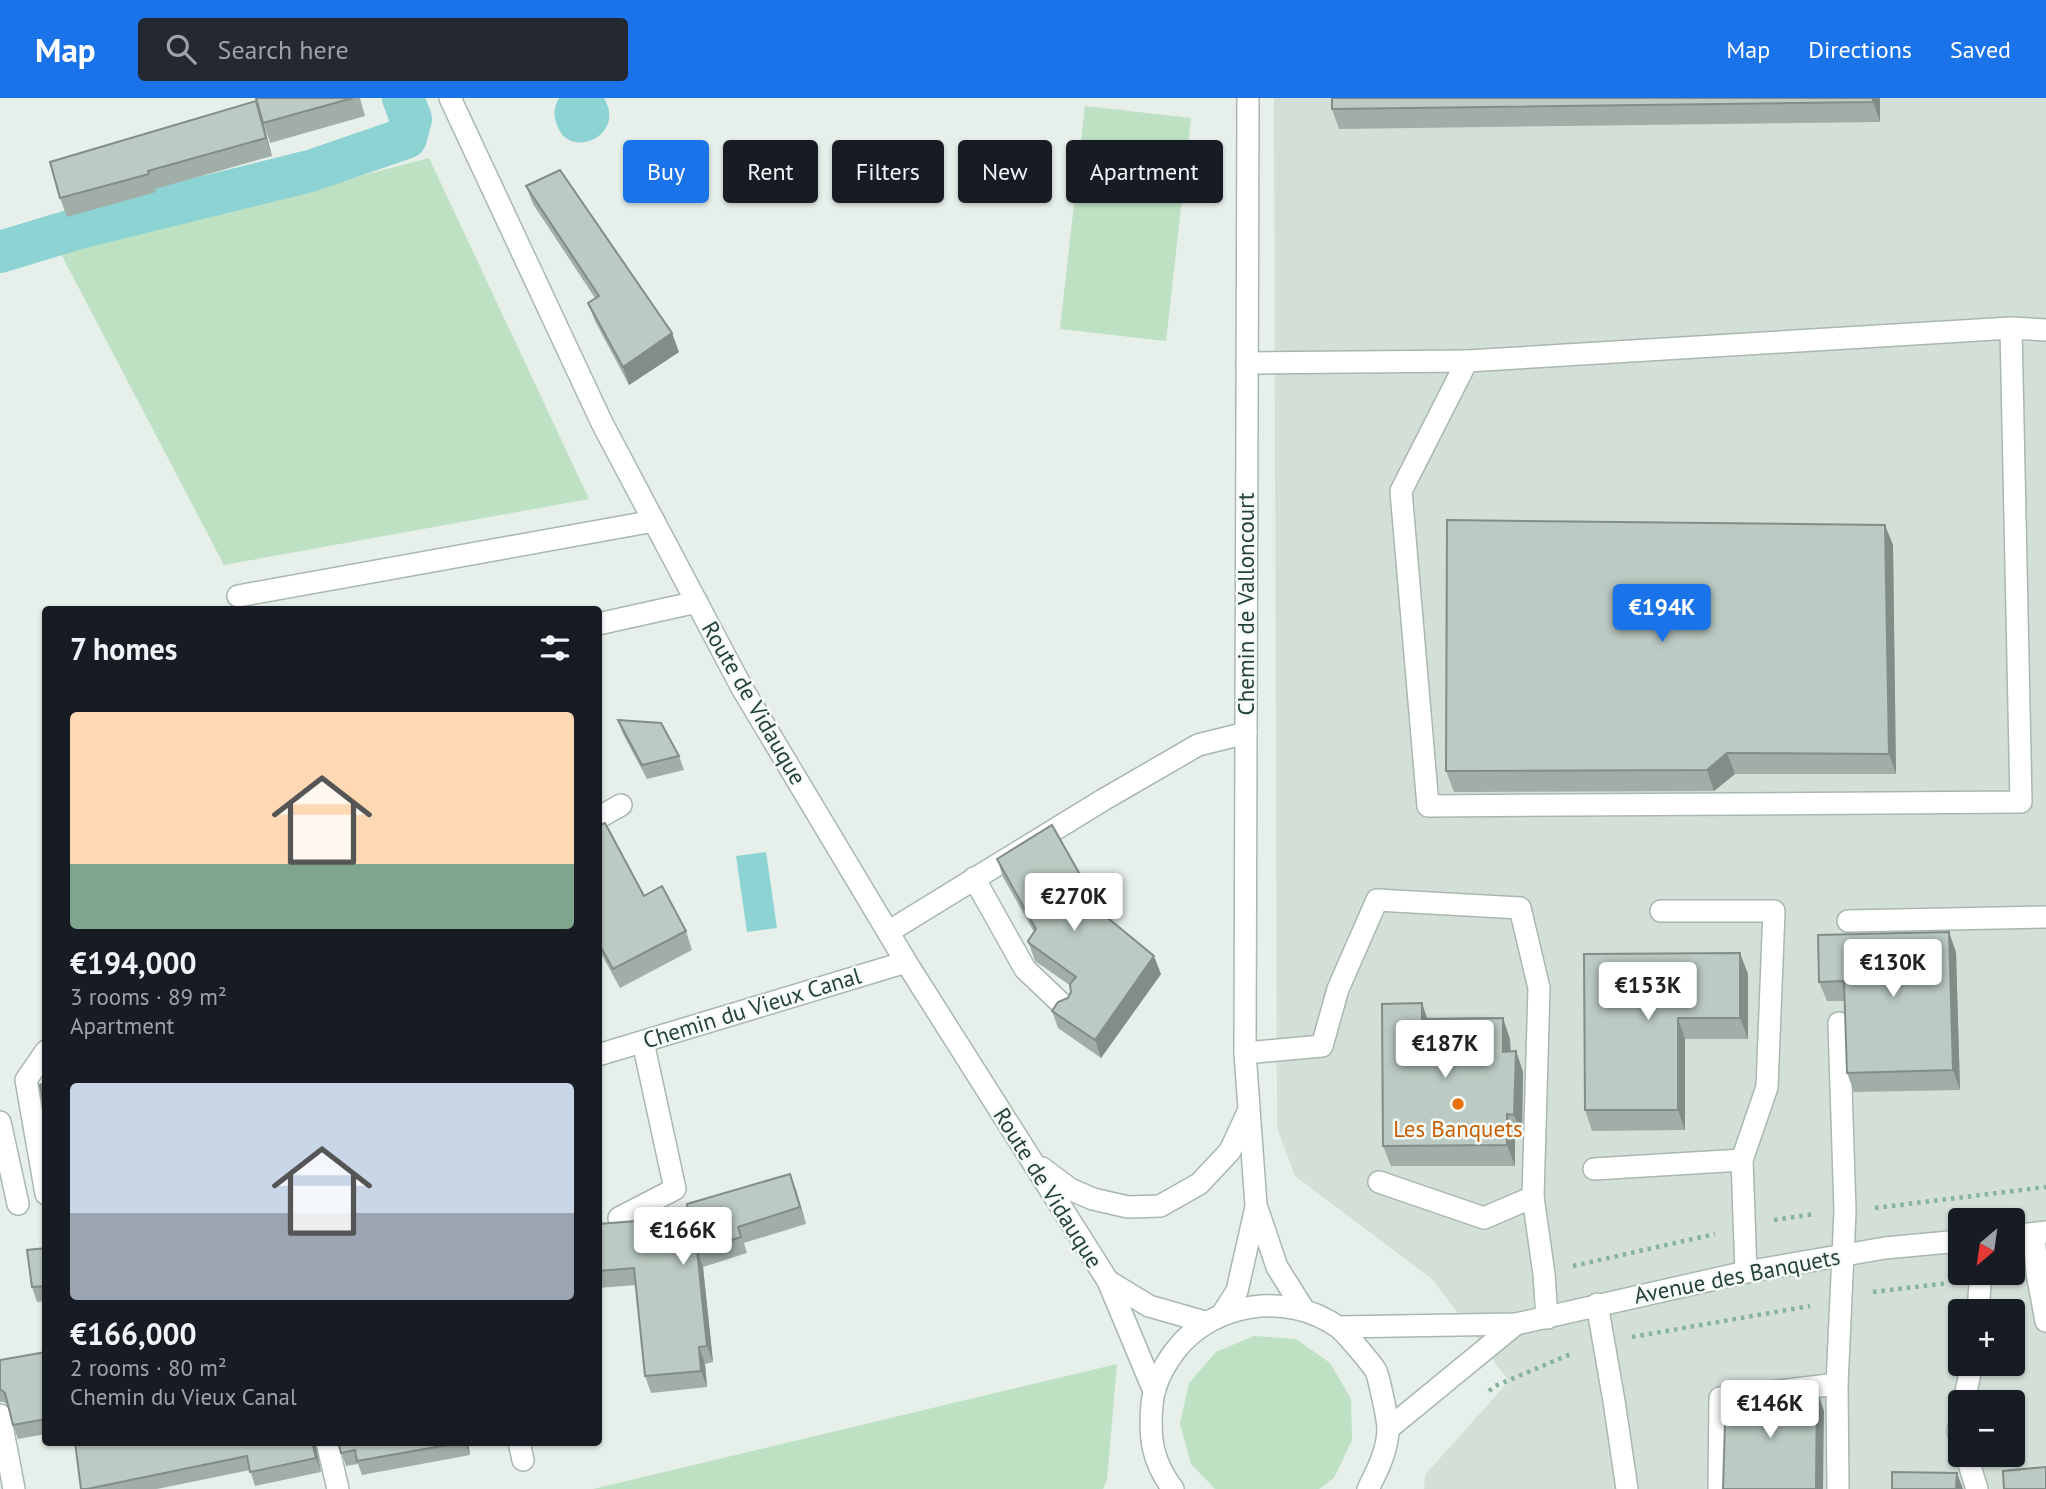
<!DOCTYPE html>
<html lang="en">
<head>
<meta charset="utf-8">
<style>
  :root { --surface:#171b24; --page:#242831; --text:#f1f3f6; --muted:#9ea1a6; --accent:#1a73e8 }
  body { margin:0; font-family:"PT Sans",sans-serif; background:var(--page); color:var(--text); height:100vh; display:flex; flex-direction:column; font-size:26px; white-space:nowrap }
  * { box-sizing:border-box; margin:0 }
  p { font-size:23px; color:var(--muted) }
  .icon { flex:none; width:38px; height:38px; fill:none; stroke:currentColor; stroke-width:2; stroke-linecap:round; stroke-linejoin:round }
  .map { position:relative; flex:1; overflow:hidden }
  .side { position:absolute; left:42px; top:508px; width:560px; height:840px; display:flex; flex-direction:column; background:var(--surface); border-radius:7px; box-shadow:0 2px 5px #0004 }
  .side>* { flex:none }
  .banner { position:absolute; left:623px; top:42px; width:665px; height:63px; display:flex; gap:14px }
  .needle { width:46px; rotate:209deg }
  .tools { position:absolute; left:1948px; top:1110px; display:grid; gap:14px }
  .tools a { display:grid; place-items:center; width:77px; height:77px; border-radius:7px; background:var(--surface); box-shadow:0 2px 5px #0004; font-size:35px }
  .price { position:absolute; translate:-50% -60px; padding:0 16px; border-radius:7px; background:#fff; color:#222; font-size:23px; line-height:46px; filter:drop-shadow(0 2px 4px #0008) }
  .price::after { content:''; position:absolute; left:50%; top:42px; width:21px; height:16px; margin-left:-10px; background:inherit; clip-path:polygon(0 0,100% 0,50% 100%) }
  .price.selected { background:var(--accent); color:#fff }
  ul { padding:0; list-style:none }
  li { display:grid; align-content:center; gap:14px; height:371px; padding:0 28px }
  li span { display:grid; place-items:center; height:217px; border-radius:7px; color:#555 }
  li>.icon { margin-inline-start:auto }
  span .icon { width:126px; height:126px; fill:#fffc; stroke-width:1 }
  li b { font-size:30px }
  h2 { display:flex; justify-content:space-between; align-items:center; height:84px; padding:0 28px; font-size:30px }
  .tag { padding:0 24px; border-radius:7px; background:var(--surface); box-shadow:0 2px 5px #0004; font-size:24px; line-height:63px }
  .tag.selected { background:var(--accent); color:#fff }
  header { display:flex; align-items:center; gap:42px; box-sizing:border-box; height:98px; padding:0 35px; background:var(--accent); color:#fff }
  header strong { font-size:33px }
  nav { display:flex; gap:38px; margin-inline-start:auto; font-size:24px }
  .search { width:490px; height:63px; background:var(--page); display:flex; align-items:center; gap:18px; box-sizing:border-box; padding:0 24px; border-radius:7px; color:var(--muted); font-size:26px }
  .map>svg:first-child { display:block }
</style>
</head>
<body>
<header>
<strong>Map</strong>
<div class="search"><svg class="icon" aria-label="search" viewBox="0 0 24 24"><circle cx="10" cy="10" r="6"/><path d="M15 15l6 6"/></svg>Search here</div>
<nav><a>Map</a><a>Directions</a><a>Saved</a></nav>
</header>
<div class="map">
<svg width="2046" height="1391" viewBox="0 0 2046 1391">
  <rect width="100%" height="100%" fill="#e6efe9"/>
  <!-- built -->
  <path fill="#d4dfd8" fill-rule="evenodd" d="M1274,0H2046V1391H1424L1425,1377L1509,1283L1432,1181L1295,1078L1277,1030ZM1960,1122H2012V1174H1960ZM1960,1213H2012V1265H1960ZM1960,1304H2012V1356H1960Z"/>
  <!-- green -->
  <g fill="#bee0c3">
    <path d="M1085,8L1191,20L1166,243L1060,231Z"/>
    <path d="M429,60L589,401L224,467L61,156Z"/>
    <path d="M1254,1238L1296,1241L1330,1265L1351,1301L1352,1342L1334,1380L1319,1391H1215L1191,1366L1180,1326L1189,1285L1216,1254Z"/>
    <path d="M1117,1266L1107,1382L1103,1391H593Z"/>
  </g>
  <!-- water -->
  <g fill="#8dd3d4">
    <path d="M559,0H604C627,38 569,63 557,27C553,17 554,9 559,0Z"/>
    <path d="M766,754L777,830L747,834L736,758Z"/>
  </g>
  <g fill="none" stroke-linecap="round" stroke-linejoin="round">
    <!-- canal -->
    <path stroke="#8dd3d4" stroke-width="42" d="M0,154L79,130L310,73L406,40L411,21L403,0"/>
    <defs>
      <g id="minor">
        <path d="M450,0L602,325L742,590L906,864L1108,1183L1154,1293"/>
        <path d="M1248,0L1245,955L1256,1107L1277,1169L1304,1212"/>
        <path d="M2011,230L2021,704L1428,708L1401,393L1467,263L2011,230L2046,232"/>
        <path d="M1247,265L1467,263"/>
        <path d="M238,498L654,423"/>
        <path d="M598,526L697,504"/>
        <path d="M598,720L621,707"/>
        <path d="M974,780L1025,871L1065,909"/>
        <path d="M1661,813H1774L1767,989L1742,1062"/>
        <path d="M1848,823L2046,819"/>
        <path d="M888,834L1103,702L1198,647L1246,635"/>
        <path d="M46,953L26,982L46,1096"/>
        <path d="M1245,955L1322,948L1338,891L1377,802L1520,810L1539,890L1533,1099L1544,1176L1547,1220"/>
        <path d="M598,957L906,864"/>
        <path d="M0,1024L18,1106"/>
        <path d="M1042,1070L1070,1091L1093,1101L1128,1109L1160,1108L1199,1086L1230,1053L1248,1014"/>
        <path d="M1594,1071L1742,1062L1746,1174"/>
        <path d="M1379,1084L1484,1120L1533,1099"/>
        <path d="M619,1120L675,1091L643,944"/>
        <path d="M2034,1136L2037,1175L2046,1223"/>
        <path d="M2012,1138L2046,1134"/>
        <path d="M1108,1183L1149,1208L1205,1224"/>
        <path d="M1597,1206L1614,1303L1627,1391"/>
        <path d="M1978,1213L1981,1174"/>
        <path d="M1223,1215L1237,1193L1256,1109"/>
        <path d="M1339,1229L1516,1226L1746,1174L1885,1150L1960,1143"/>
        <path d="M1964,1304L1972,1265"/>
        <path d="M0,1317L14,1391"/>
        <path d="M1960,1324L1958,1333L1960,1338"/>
        <path d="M1388,1331L1516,1226"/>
        <path d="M327,1344L338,1391"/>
        <path d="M519,1344L523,1362"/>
        <path d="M1966,1356L1977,1391"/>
        <path d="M1173,1391C1152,1363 1149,1340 1152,1306C1154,1286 1163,1269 1175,1253C1212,1204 1288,1193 1338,1229C1344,1233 1372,1266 1376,1273C1379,1280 1388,1322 1388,1331C1388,1352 1377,1373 1368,1391"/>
        <path d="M1719,1391L1720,1300L1837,1286"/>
        <path d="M1838,1391L1837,1286L1845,1113L1839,925"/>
      </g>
    </defs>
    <!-- minor casing -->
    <use href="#minor" stroke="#a8b8af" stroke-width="24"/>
    <!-- path -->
    <g stroke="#85b39e" stroke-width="4.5" stroke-dasharray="3.5 5" stroke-linecap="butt">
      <path d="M1875,1110L2046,1089"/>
      <path d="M1774,1122L1814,1116"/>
      <path d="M1573,1168L1715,1136"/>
      <path d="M1873,1194L1948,1185"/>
      <path d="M1632,1239L1810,1208"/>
      <path d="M1489,1293L1495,1288L1573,1255"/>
    </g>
    <!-- minor -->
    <use href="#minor" stroke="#fff" stroke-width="21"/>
  </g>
  <!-- wall -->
  <g fill="#a1aea7">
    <path d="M256,0H360L365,18L270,45L264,27L272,58L155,91L156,94L67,119L60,100L261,19Z"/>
    <path d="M1880,0V24L1339,31L1332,11Z"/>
    <path d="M526,88L679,254L629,287L595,223L588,205L595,200L533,106Z"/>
    <path d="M1893,447L1896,676H1735L1714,693L1454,694L1446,673Z"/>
    <path d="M618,622L679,658L684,672L647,681L623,636Z"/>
    <path d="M598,728L644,798L686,833L692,852L620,890L598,850Z"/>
    <path d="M997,761L1079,775L1086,793L1079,797L1161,876L1101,960L1058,930L1052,913L1068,900L1071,894V888L1035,863L1028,843L1034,834L1003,779Z"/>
    <path d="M1956,854L1960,992L1854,994L1847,975L1844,903H1827L1819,884Z"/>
    <path d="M1584,856L1748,876V941H1685V1032L1592,1033L1585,1012Z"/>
    <path d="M1422,905L1427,921L1510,941L1511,953H1516L1523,974L1522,1037H1515V1068H1391L1383,1048Z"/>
    <path d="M796,1092L806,1126L744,1145L747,1155L703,1169L713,1264L705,1266L707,1289L651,1295L645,1278L636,1187L598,1190V1126L689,1119Z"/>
    <path d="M46,1150V1203L37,1204L32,1189Z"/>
    <path d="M46,1254V1336L18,1341L13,1327L8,1308L4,1304H0V1262Z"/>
    <path d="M315,1344L321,1374L255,1388L250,1372L157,1391H81Z"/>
    <path d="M338,1344H468L470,1357L362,1377L358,1366L346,1368Z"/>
  </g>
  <!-- shaded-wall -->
  <g fill="#838d88">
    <path d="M1873,0H1880V24L1873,4Z"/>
    <path d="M256,3L262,22L272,58L266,40Z"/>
    <path d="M672,235L679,254L629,287L623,269Z"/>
    <path d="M1885,427L1893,447L1896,676L1889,656Z"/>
    <path d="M1727,655L1735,676L1714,693L1707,672Z"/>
    <path d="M1949,834L1956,854L1960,992L1953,972Z"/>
    <path d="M1740,855L1748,876V941L1740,920Z"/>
    <path d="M1154,858L1161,876L1101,960L1095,942Z"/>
    <path d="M1422,905L1429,926L1422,921Z"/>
    <path d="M1503,920L1510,941L1511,974L1503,954Z"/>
    <path d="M1678,920L1685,941V1032L1678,1012Z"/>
    <path d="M1516,953L1523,974L1522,1037L1514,1017Z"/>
    <path d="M1507,1016L1515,1037V1068L1507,1047Z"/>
    <path d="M790,1076L796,1092L806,1126L800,1109Z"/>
    <path d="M697,1152L703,1169L713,1264L707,1248Z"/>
    <path d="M699,1249L705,1266L707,1289L701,1273Z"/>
    <path d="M1817,1293L1824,1313L1823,1391H1816Z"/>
    <path d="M312,1344H315L321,1374L316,1360Z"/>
    <path d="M465,1344H468L470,1357Z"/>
    <path d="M1957,1375L1963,1391H1956Z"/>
  </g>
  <!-- building -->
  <g fill="#bbcac2" stroke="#838d88" stroke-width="2">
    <path d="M256,0H353L263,25Z"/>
    <path d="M1332,0H1873V4L1332,11Z"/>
    <path d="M256,3L266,40L148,73L149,76L60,100L50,64Z"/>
    <path d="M560,72L672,235L623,269L588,205L599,198L526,88Z"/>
    <path d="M1447,422L1885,427L1889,656L1727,655L1707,672L1446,673Z"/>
    <path d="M618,622L661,625L679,658L642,667Z"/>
    <path d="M605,725L644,798L662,788L686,833L613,871L598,844V728Z"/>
    <path d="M1052,727L1079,775L1064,784L1154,858L1095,942L1052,913L1058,904L1068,900L1071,894L1070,886L1076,879L1029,845L1028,843L1036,831L997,761Z"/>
    <path d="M1949,834L1953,972L1847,975L1844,883L1819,884L1818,837Z"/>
    <path d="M1740,855V920H1678V1012H1585L1584,856Z"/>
    <path d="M1422,905V921L1503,920V954L1516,953L1514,1017L1507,1016V1047L1383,1048L1382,906Z"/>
    <path d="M46,985V1019L40,987Z"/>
    <path d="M790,1076L800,1109L738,1129L741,1139L697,1152L707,1248L699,1249L701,1273L645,1278L634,1170L598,1173V1126L689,1119L687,1106Z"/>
    <path d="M46,1150V1188L32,1189L27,1152Z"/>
    <path d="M46,1254V1321L13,1327L5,1295L0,1291V1262Z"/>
    <path d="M1726,1291L1817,1293L1816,1391H1723Z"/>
    <path d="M75,1344H312L316,1360L250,1374L247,1358L87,1391H81Z"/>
    <path d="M338,1344H464L357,1363L355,1352L341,1355Z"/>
    <path d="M2046,1369V1391H2004L2003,1373Z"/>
    <path d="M1892,1374L1957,1375L1956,1391H1892Z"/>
  </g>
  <!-- markers -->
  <circle fill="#e8710a" stroke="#f7fbf8" stroke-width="2.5" cx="1458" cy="1006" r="7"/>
  <g text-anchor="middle" stroke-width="5" stroke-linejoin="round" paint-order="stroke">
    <!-- street labels -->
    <g font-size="23" fill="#244235" stroke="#f7fbf8">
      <text transform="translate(1246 506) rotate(-90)" y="8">Chemin de Valloncourt</text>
      <text transform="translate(754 605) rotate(60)" y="8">Route de Vidauque</text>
      <text transform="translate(752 910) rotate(-17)" y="8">Chemin du Vieux Canal</text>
      <text transform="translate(1048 1090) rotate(58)" y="8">Route de Vidauque</text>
      <text transform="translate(1737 1178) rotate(-11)" y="8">Avenue des Banquets</text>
    </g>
    <!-- food labels -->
    <g font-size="23" fill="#c56008" stroke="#f7fbf8">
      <text x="1458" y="1039">Les Banquets</text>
    </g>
  </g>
</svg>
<div class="tools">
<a><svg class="needle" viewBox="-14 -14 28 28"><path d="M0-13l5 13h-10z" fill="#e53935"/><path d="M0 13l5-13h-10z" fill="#9ea1a6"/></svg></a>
<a>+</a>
<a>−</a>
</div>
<b class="price selected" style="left:1662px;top:546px">€194K</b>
<b class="price" style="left:1074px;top:835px">€270K</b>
<b class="price" style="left:1893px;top:901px">€130K</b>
<b class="price" style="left:1648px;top:924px">€153K</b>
<b class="price" style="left:1445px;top:982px">€187K</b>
<b class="price" style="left:683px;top:1169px">€166K</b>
<b class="price" style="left:1770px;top:1342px">€146K</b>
<div class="banner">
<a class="tag selected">Buy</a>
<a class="tag">Rent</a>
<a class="tag">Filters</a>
<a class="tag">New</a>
<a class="tag">Apartment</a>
</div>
<section class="side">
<h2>7 homes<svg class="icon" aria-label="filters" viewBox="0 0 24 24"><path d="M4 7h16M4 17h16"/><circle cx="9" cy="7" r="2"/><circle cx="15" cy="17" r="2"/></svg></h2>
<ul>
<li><span style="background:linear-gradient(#ffd9b3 70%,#7fa58c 0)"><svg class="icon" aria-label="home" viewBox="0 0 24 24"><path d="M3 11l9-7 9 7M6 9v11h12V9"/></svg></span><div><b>€194,000</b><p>3 rooms · 89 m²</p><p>Apartment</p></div></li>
<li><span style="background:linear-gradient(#c9d6e8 60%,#9aa5b1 0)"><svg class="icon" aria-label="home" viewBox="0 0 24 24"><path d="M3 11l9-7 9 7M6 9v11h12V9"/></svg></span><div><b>€166,000</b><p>2 rooms · 80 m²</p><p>Chemin du Vieux Canal</p></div></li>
</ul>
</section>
</div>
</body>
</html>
